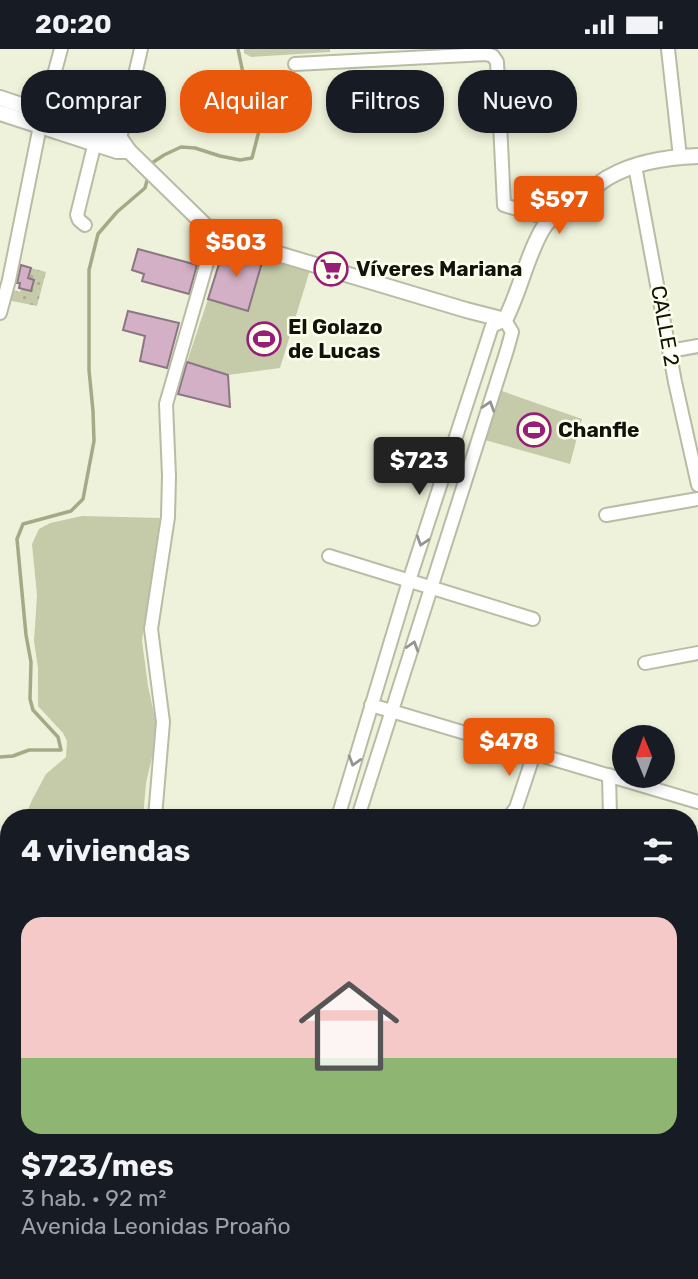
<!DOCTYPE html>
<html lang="es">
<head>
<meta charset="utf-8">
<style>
  :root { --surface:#171b24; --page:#20242c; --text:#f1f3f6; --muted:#9ea1a6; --accent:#ea580c }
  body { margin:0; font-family:Rubik,sans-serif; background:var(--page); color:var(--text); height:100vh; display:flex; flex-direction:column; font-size:26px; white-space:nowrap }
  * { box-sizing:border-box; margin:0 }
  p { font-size:23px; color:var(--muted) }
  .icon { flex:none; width:38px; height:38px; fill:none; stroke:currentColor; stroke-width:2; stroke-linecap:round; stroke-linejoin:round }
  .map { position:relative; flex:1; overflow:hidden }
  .panel { position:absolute; left:0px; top:760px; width:698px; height:471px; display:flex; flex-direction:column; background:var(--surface); border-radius:28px 28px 0 0; box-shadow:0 4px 10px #0003 }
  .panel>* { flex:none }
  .banner { position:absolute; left:21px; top:21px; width:656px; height:63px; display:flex; gap:14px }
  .needle { width:46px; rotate:359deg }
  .buttons { position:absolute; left:612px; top:676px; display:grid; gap:14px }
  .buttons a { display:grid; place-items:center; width:63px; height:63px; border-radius:50%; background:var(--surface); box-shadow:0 4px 10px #0003; font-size:35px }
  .price { position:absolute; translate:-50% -60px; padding:0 16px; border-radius:7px; background:var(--accent); color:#fff; font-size:23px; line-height:46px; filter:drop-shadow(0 2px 4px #0008) }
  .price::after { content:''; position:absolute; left:50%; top:42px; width:21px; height:16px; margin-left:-10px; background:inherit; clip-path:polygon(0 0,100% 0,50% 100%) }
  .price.current { background:#222; color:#fff }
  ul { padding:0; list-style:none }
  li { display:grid; align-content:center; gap:14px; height:371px; padding:0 21px }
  li span { display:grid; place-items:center; height:217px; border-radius:21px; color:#555 }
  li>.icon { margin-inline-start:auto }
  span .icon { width:126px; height:126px; fill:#fffc; stroke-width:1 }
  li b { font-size:30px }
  h2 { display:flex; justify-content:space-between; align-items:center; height:84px; padding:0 21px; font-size:30px }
  .pill { padding:0 24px; border-radius:28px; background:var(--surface); box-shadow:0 4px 10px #0003; font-size:24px; line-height:63px }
  .pill.current { background:var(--accent); color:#fff }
  .status { display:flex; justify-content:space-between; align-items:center; height:49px; padding:0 35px; background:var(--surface); direction:ltr }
  .status svg { height:19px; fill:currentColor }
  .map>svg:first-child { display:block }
</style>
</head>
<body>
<div class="status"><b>20:20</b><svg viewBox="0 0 49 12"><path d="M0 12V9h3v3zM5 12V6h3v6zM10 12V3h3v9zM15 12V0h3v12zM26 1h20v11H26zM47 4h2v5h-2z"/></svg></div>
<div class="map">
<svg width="698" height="1230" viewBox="0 0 698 1230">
  <defs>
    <pattern id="grass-dots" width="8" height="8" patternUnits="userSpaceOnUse" patternTransform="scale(1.75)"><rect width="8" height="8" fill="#c5caa9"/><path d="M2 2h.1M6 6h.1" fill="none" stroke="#a8ad90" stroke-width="1.8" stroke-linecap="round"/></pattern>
  </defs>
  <rect width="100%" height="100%" fill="#eff2da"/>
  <!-- grass -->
  <path fill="url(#grass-dots)" d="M31,219L46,223L37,257L7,251L10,240L20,243L21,240L31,242L34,231L28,229Z"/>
  <!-- park -->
  <g fill="#c5caa9">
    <path d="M244,0H330V3L251,8L244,4Z"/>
    <path d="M264,208L310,221L280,319L228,326L187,313L208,250L248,262Z"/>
    <path d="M499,341L582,370L570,415L485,391Z"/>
    <path d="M82,467L160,469L142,592L148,637L158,683L146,734L143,768H25L32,751L46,725L66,708L67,692L63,684L38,657V619L34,592L37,546L32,495L39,480L50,474Z"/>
  </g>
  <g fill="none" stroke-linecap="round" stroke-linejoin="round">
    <!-- stream -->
    <g stroke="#a5aa86" stroke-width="3.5">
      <path d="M151,117L152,114L164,106L181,98L195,99L220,107L240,111L252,109L261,74L255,50L244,29L238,0"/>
      <path d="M0,708L13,707L29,701H61L58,688L33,661L30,650L31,613L26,586L17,490L23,475L71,462L83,450L94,392L93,362L89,321V221L98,185L117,163L145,139L148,128"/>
    </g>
  </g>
  <!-- building -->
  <g fill="#d4b0c6" stroke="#8b7683" stroke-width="2">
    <path d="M224,199L263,210L248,262L208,250Z"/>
    <path d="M138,200L197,216L189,245L142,232L144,225L132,221Z"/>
    <path d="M21,216L31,219L28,229L34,231L31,242L19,239L20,234H17Z"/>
    <path d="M128,262L179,274L167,319L140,312L145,287L123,281Z"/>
    <path d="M187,313L228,326L230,358L178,345Z"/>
    <rect x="0" y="1145" width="9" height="51"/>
  </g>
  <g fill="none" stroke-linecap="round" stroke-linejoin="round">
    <defs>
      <g id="minor">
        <path d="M668,0L680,108"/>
        <path d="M295,15L486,5L493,7L497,13L504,156L549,170"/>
        <path d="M118,98L141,0"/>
        <path d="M635,117L675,333L698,436"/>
        <path d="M85,176L79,171L77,166L97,85"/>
        <path d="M0,264L9,231L40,77L61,0"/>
        <path d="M670,302L698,297"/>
        <path d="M606,466L698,450"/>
        <path d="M329,507L533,570"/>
        <path d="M645,614L698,604"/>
        <path d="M371,656L698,753"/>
        <path d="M609,726L610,768"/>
        <path d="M155,768L163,673L151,580L168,468L169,427L166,355L215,186"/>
        <path d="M338,768L409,532L492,277L505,271L512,283L507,301L358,768"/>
        <path d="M509,768L516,759L534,705"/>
        <path d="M690,1095L698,1103"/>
        <path d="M503,1222L505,1230"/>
      </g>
      <g id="major">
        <path d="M0,49L120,89L129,102L215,186L466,261L505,271C520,242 526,209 542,181C553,163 570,154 587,144C595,139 601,132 609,128C635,113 669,108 698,107"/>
        <path d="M0,64L117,102H129"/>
      </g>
    </defs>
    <!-- minor casing -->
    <use href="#minor" stroke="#b8bca4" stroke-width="16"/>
    <!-- major casing -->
    <use href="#major" stroke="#b8bca4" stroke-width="18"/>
    <!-- minor -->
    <use href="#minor" stroke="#fff" stroke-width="12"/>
    <!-- major -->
    <use href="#major" stroke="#fff" stroke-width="14"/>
  </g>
  <!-- one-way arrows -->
  <defs><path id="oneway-chevron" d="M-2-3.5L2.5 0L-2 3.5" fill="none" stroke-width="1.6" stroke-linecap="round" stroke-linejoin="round" transform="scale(1.75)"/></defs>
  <g stroke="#949591">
    <use href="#oneway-chevron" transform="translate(489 357) rotate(-72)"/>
    <use href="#oneway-chevron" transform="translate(422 492) rotate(108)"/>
    <use href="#oneway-chevron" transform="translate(413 597) rotate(-73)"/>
    <use href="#oneway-chevron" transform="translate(354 712) rotate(107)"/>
  </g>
  <!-- icons -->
  <defs>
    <symbol id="supermarket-ring" viewBox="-11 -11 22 22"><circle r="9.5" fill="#fcffeb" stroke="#971d78" stroke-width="1.5"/><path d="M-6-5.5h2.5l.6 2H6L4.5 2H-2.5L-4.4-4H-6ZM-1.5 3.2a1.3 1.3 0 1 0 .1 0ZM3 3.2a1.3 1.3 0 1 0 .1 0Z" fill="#971d78"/></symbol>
    <symbol id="stadium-ring" viewBox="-11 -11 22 22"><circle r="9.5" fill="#fcffeb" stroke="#971d78" stroke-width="1.5"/><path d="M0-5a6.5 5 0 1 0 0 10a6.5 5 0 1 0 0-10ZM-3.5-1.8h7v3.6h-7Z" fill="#971d78"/></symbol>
  </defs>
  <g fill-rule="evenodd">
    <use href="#supermarket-ring" x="312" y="201" width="38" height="38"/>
    <use href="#stadium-ring" x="245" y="271" width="38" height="38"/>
    <use href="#stadium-ring" x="515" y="362" width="38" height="38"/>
  </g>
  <g text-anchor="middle" stroke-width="5" stroke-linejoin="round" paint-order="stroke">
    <!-- poi labels -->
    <g font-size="21" font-weight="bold" fill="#12130b" stroke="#fcffeb" text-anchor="start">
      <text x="356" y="227">Víveres Mariana</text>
      <text x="288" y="285">El Golazo<tspan x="288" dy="24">de Lucas</tspan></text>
      <text x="558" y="388">Chanfle</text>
    </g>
    <!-- street labels -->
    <g font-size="21" fill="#12130b" stroke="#fcffeb">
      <text transform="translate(665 277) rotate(80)" y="7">CALLE 2</text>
    </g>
  </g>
</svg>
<div class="buttons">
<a><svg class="needle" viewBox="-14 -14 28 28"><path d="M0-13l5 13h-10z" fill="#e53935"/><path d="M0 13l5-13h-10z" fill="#9ea1a6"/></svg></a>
</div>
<b class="price" style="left:559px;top:187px">$597</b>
<b class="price" style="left:236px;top:230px">$503</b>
<b class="price current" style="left:419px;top:448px">$723</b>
<b class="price" style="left:509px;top:729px">$478</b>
<div class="banner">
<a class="pill">Comprar</a>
<a class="pill current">Alquilar</a>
<a class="pill">Filtros</a>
<a class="pill">Nuevo</a>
</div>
<section class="panel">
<h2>4 viviendas<svg class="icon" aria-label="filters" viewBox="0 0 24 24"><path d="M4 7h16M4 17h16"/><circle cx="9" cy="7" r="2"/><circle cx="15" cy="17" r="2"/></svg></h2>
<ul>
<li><span style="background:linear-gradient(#f6c9c9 65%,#8fb573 0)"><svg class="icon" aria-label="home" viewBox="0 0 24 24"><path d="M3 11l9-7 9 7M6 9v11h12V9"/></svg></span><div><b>$723/mes</b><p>3 hab. · 92 m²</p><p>Avenida Leonidas Proaño</p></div></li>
</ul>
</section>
</div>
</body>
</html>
